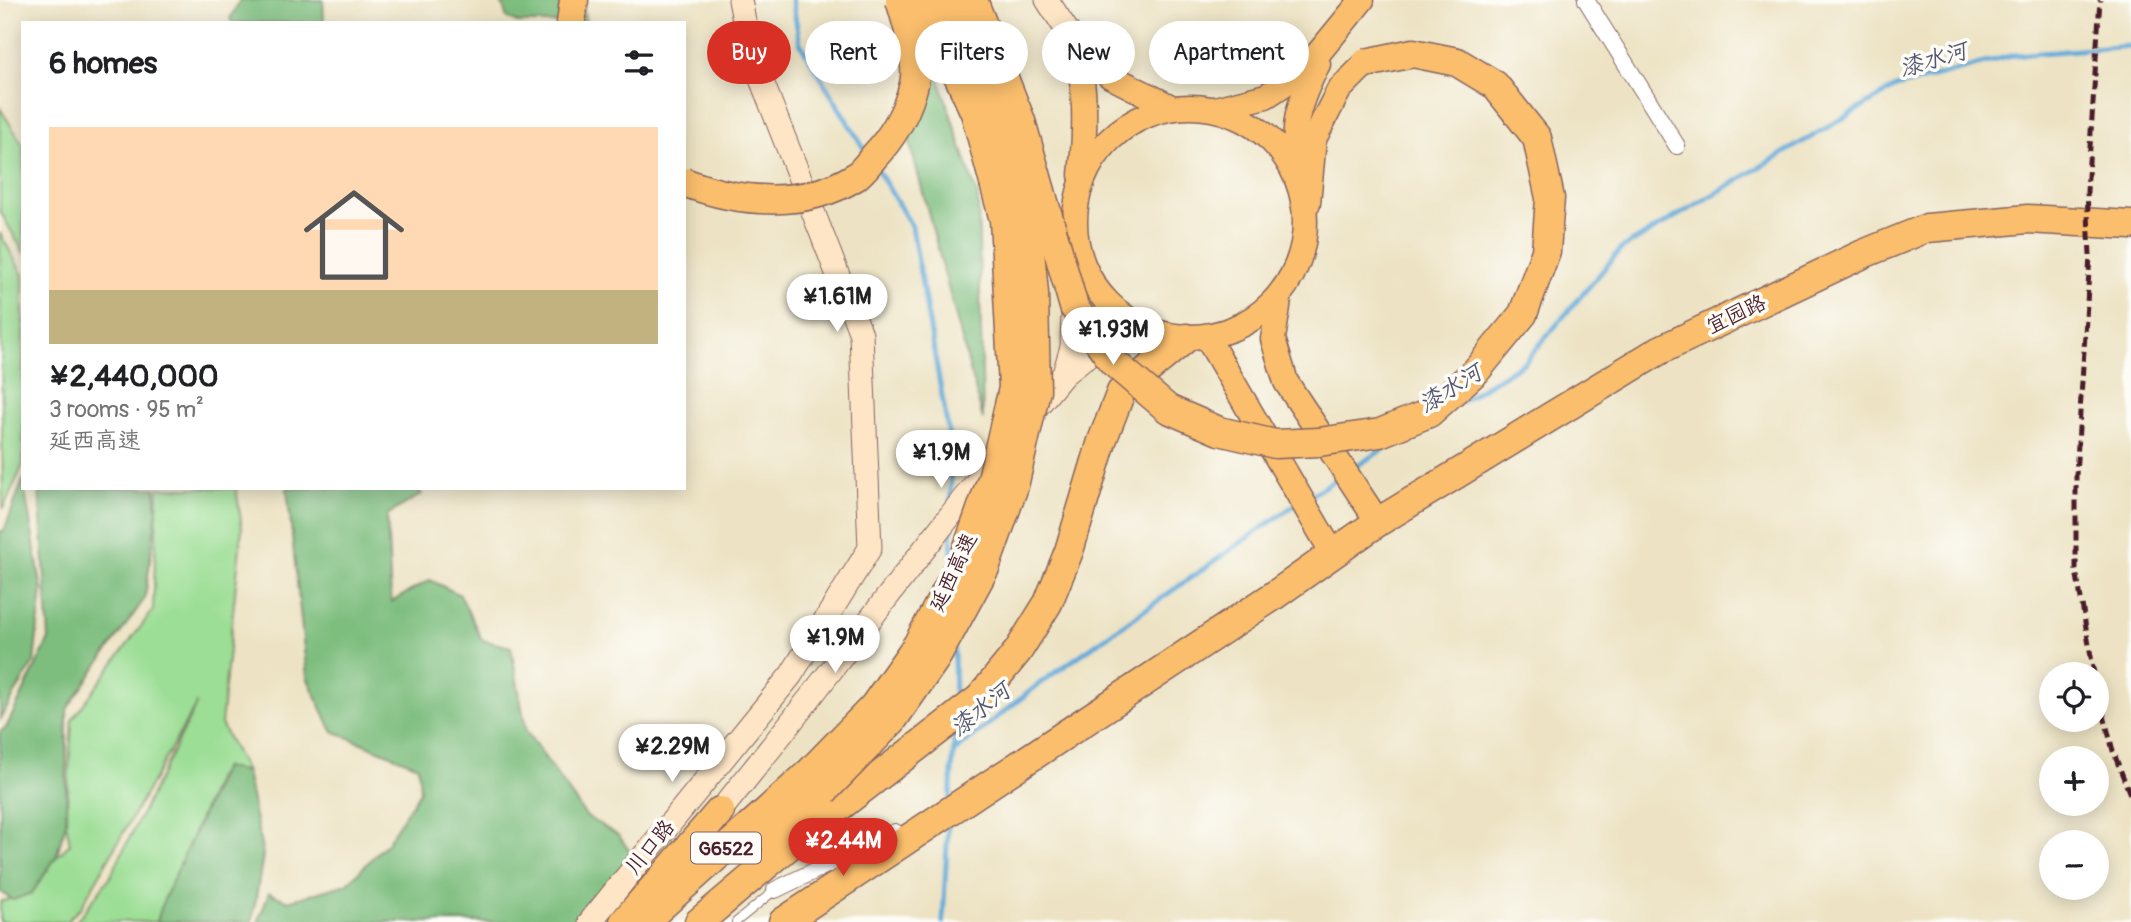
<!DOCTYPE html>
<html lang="en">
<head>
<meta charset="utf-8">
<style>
  :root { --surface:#fff; --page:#f6f6f6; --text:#202124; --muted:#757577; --accent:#d93025 }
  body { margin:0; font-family:Pangolin,"LXGW WenKai TC",sans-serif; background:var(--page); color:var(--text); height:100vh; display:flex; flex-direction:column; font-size:26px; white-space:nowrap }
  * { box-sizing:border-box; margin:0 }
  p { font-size:23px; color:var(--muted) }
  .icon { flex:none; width:38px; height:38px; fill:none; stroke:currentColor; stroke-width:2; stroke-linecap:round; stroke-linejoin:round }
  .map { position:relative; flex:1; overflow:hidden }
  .details { position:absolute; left:21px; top:21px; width:665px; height:469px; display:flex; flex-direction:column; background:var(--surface); border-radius:0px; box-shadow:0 4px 18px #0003 }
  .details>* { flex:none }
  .banner { position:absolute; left:707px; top:21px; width:665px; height:63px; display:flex; gap:14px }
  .tools { position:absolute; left:2039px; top:662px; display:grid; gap:14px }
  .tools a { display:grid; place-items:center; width:70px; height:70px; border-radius:50%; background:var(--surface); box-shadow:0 4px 18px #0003; font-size:35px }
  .price { position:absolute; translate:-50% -60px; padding:0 16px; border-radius:24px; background:#fff; color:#222; font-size:23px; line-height:46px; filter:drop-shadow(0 2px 4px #0008) }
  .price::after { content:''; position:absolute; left:50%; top:42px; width:21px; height:16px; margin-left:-10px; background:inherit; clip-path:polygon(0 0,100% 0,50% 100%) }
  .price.selected { background:var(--accent); color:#fff }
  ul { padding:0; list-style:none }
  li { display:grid; align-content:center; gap:14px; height:371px; padding:0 28px }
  li span { display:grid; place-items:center; height:217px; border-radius:0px; color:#555 }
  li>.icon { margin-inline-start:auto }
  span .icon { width:126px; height:126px; fill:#fffc; stroke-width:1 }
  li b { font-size:30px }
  h2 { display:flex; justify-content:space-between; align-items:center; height:84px; padding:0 28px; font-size:30px }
  .chip { padding:0 24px; border-radius:32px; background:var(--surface); box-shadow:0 4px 18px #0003; font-size:24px; line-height:63px }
  .chip.selected { background:var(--accent); color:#fff }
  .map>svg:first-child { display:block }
</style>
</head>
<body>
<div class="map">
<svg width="2131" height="922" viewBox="0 0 2131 922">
  <rect width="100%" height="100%" fill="#fdfcf7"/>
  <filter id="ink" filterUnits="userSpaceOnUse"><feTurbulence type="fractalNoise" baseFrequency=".0143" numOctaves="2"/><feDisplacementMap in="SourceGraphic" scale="14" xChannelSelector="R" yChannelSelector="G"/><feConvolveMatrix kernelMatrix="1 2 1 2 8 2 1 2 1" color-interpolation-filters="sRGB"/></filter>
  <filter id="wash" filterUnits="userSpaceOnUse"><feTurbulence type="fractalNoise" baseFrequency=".00686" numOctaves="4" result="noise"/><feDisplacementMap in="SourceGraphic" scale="28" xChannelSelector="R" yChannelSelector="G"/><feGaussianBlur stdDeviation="1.57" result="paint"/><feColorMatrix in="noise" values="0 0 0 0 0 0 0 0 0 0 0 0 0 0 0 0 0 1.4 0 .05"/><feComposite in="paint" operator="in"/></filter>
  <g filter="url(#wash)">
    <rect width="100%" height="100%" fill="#ede3c4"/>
    <!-- green -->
    <g fill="#9cde95" stroke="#737e60" stroke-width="2">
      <path d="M0,108L23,145V252L0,211Z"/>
      <path d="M0,233L23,275V465L3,509Z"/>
      <path d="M158,488H236L242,528L221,724L246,772L224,767L217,777L157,922H76L110,877L197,703L81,907L66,922H0V902L32,893L56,857L70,844L66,823L72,720L153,610Z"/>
    </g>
    <!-- forest -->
    <g fill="#7dbd7e" stroke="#646e54" stroke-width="2">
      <path d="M240,0H323L324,23H232L230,19Z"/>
      <path d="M501,0H582L586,23H517L507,18Z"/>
      <path d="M921,24L978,198L983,419L905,125Z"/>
      <path d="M23,480L42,590L34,662L0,719V531H4Z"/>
      <path d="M39,488H155L157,510L145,598L67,709L66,823L56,857L32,893L13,900L0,892V731L6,728L49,639Z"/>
      <path d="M287,488H417L422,494L387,515L391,602L430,580L460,595L482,640L511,647L526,731L586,816L619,836L633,856L579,922H258L269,893L288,901L347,884L387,843L420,791L418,766L332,731L307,677Z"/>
      <path d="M224,767L246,772L263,855L252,922H157L162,904Z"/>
    </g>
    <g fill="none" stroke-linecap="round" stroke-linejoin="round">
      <!-- stream -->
      <g stroke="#62aad9" stroke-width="5">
        <path d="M792,0L800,43L866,152"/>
        <path d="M877,169L912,227L950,441L951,503"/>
        <path d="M1462,401L1525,362L1621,249L1896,87L2014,55L2131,46"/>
        <path d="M1352,469L1403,437"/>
        <path d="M1308,497L1341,476"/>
        <path d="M951,527L952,555"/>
        <path d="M954,649L955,706"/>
        <path d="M956,750L1039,684L1296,504"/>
        <path d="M950,800L955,730"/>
        <path d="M943,922L948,824"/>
      </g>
    </g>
  </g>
  <g filter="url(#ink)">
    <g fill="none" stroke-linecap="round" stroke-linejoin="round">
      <defs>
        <path id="lane" d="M736,922L775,890"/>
        <g id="street">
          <path d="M1586,0L1677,146"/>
          <path d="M775,890L895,832"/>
        </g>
        <g id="secondary">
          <path d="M1047,0L1076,44"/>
          <path d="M1064,374L1072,347L1075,236"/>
          <path d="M1030,415L1064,374L1084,358L1141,327"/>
          <path d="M720,811C815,696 902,574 996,458"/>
          <path d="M590,922L791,675L870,548L861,334L750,51L740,0"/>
        </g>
        <g id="primary">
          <path d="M1076,44C1086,92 1086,126 1081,175"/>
          <path d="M1076,44L1110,76L1173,108"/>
          <circle cx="1190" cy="222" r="115"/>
          <path d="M1215,109L1266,96L1303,72L1362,0"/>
          <path d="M1298,173C1292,124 1296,108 1318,64"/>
          <path d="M1308,203L1314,139L1339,90L1366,63"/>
          <path d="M1280,294L1273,339L1286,382L1378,522"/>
          <path d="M1206,336L1332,552"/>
        </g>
        <g id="highway">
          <path d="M571,23L574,0"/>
          <path d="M772,838L824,791"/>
          <path d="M624,922L720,811"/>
          <path d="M644,922L808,774"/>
          <path d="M699,922L790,845L980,698L1018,651L1048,603L1069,551L1102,441L1121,392L1186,338"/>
          <path d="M783,922L1272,597L1378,522L1660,350L1863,254L1927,228L2028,219L2131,225"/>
        </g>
      </defs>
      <!-- lane casing -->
      <use href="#lane" stroke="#836461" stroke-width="10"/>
      <!-- street casing -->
      <use href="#street" stroke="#836461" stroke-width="18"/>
      <!-- secondary casing -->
      <use href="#secondary" stroke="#836461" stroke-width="25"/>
      <!-- primary casing -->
      <use href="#primary" stroke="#836461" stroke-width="27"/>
      <!-- highway casing -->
      <use href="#highway" stroke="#836461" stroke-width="31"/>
      <!-- lane -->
      <use href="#lane" stroke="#fff" stroke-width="8"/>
      <!-- street -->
      <use href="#street" stroke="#fff" stroke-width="16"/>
      <!-- secondary -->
      <use href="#secondary" stroke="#fde5c5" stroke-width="23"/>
      <!-- primary -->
      <use href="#primary" stroke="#fabe6d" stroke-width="24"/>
      <!-- highway -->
      <use href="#highway" stroke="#fabe6d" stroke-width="28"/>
      <!-- rail -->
      <g stroke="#4a1f2b" stroke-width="5" stroke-dasharray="10 5" stroke-linecap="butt">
        <path d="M2094,674L2076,570V475L2090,256L2087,191L2100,0"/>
        <path d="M2096,684L2113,751L2131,797"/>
      </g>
      <defs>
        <g id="highway-bridge">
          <path d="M973,0L1021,121L1074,307L1113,362L1168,409L1219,431L1275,444L1319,442L1380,433L1429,413L1476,371L1523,314L1546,251L1550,198L1537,138L1495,85L1457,62L1413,53L1366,63"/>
          <path d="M684,182C738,203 804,209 855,177C864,171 872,158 880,150C896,131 908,109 914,84C919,61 907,22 900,0"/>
          <path d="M808,774L874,706L917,645L964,558L992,479L1013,388L1004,220L975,113L924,0"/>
          <path d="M824,791L892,721L936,658L985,568L1014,486L1036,390L1034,293L1027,219L1001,132L950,0"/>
        </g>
      </defs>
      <!-- highway-bridge casing -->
      <use href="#highway-bridge" stroke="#836461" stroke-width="31" stroke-linecap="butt"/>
      <!-- highway-bridge -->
      <use href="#highway-bridge" stroke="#fabe6d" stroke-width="28"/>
    </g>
  </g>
  <g text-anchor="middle" stroke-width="7" stroke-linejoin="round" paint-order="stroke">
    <!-- shield labels -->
    <rect fill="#fdfcf7" stroke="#806168" stroke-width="2" x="691" y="832.5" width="70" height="31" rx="5"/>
    <g font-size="19" font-weight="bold" fill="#4a1f2b">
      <text x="726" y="855">G6522</text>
    </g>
    <!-- street labels -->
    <g font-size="21" fill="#4a1f2b" stroke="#fdfcf7">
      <text transform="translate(1736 314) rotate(-25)" y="7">宜园路</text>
      <text transform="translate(953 572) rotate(-65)" y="7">延西高速</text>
      <text transform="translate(650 847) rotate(-51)" y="7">川口路</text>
    </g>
    <!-- water labels -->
    <g font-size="23" font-style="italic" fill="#545771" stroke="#fdfcf7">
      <text transform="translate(1933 59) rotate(-16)" y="8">漆水河</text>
      <text transform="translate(1450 388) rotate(-32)" y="8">漆水河</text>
      <text transform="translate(980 709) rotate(-39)" y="8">漆水河</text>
    </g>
  </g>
</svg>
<div class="tools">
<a><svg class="icon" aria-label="locate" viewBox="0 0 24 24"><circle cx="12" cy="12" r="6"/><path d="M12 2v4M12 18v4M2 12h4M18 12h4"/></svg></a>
<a>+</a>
<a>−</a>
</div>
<b class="price" style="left:837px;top:334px">¥1.61M</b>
<b class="price" style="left:1113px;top:367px">¥1.93M</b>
<b class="price" style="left:941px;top:490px">¥1.9M</b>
<b class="price" style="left:835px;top:675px">¥1.9M</b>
<b class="price" style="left:672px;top:784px">¥2.29M</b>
<b class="price selected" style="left:843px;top:878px">¥2.44M</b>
<div class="banner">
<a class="chip selected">Buy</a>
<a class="chip">Rent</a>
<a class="chip">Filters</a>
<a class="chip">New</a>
<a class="chip">Apartment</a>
</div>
<section class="details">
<h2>6 homes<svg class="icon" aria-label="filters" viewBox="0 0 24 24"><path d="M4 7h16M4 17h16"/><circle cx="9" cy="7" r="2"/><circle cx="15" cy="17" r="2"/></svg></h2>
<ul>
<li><span style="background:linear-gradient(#ffd9b3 75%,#c2b280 0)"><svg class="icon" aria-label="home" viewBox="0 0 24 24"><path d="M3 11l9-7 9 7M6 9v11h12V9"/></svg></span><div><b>¥2,440,000</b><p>3 rooms · 95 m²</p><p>延西高速</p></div></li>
</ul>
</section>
</div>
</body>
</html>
